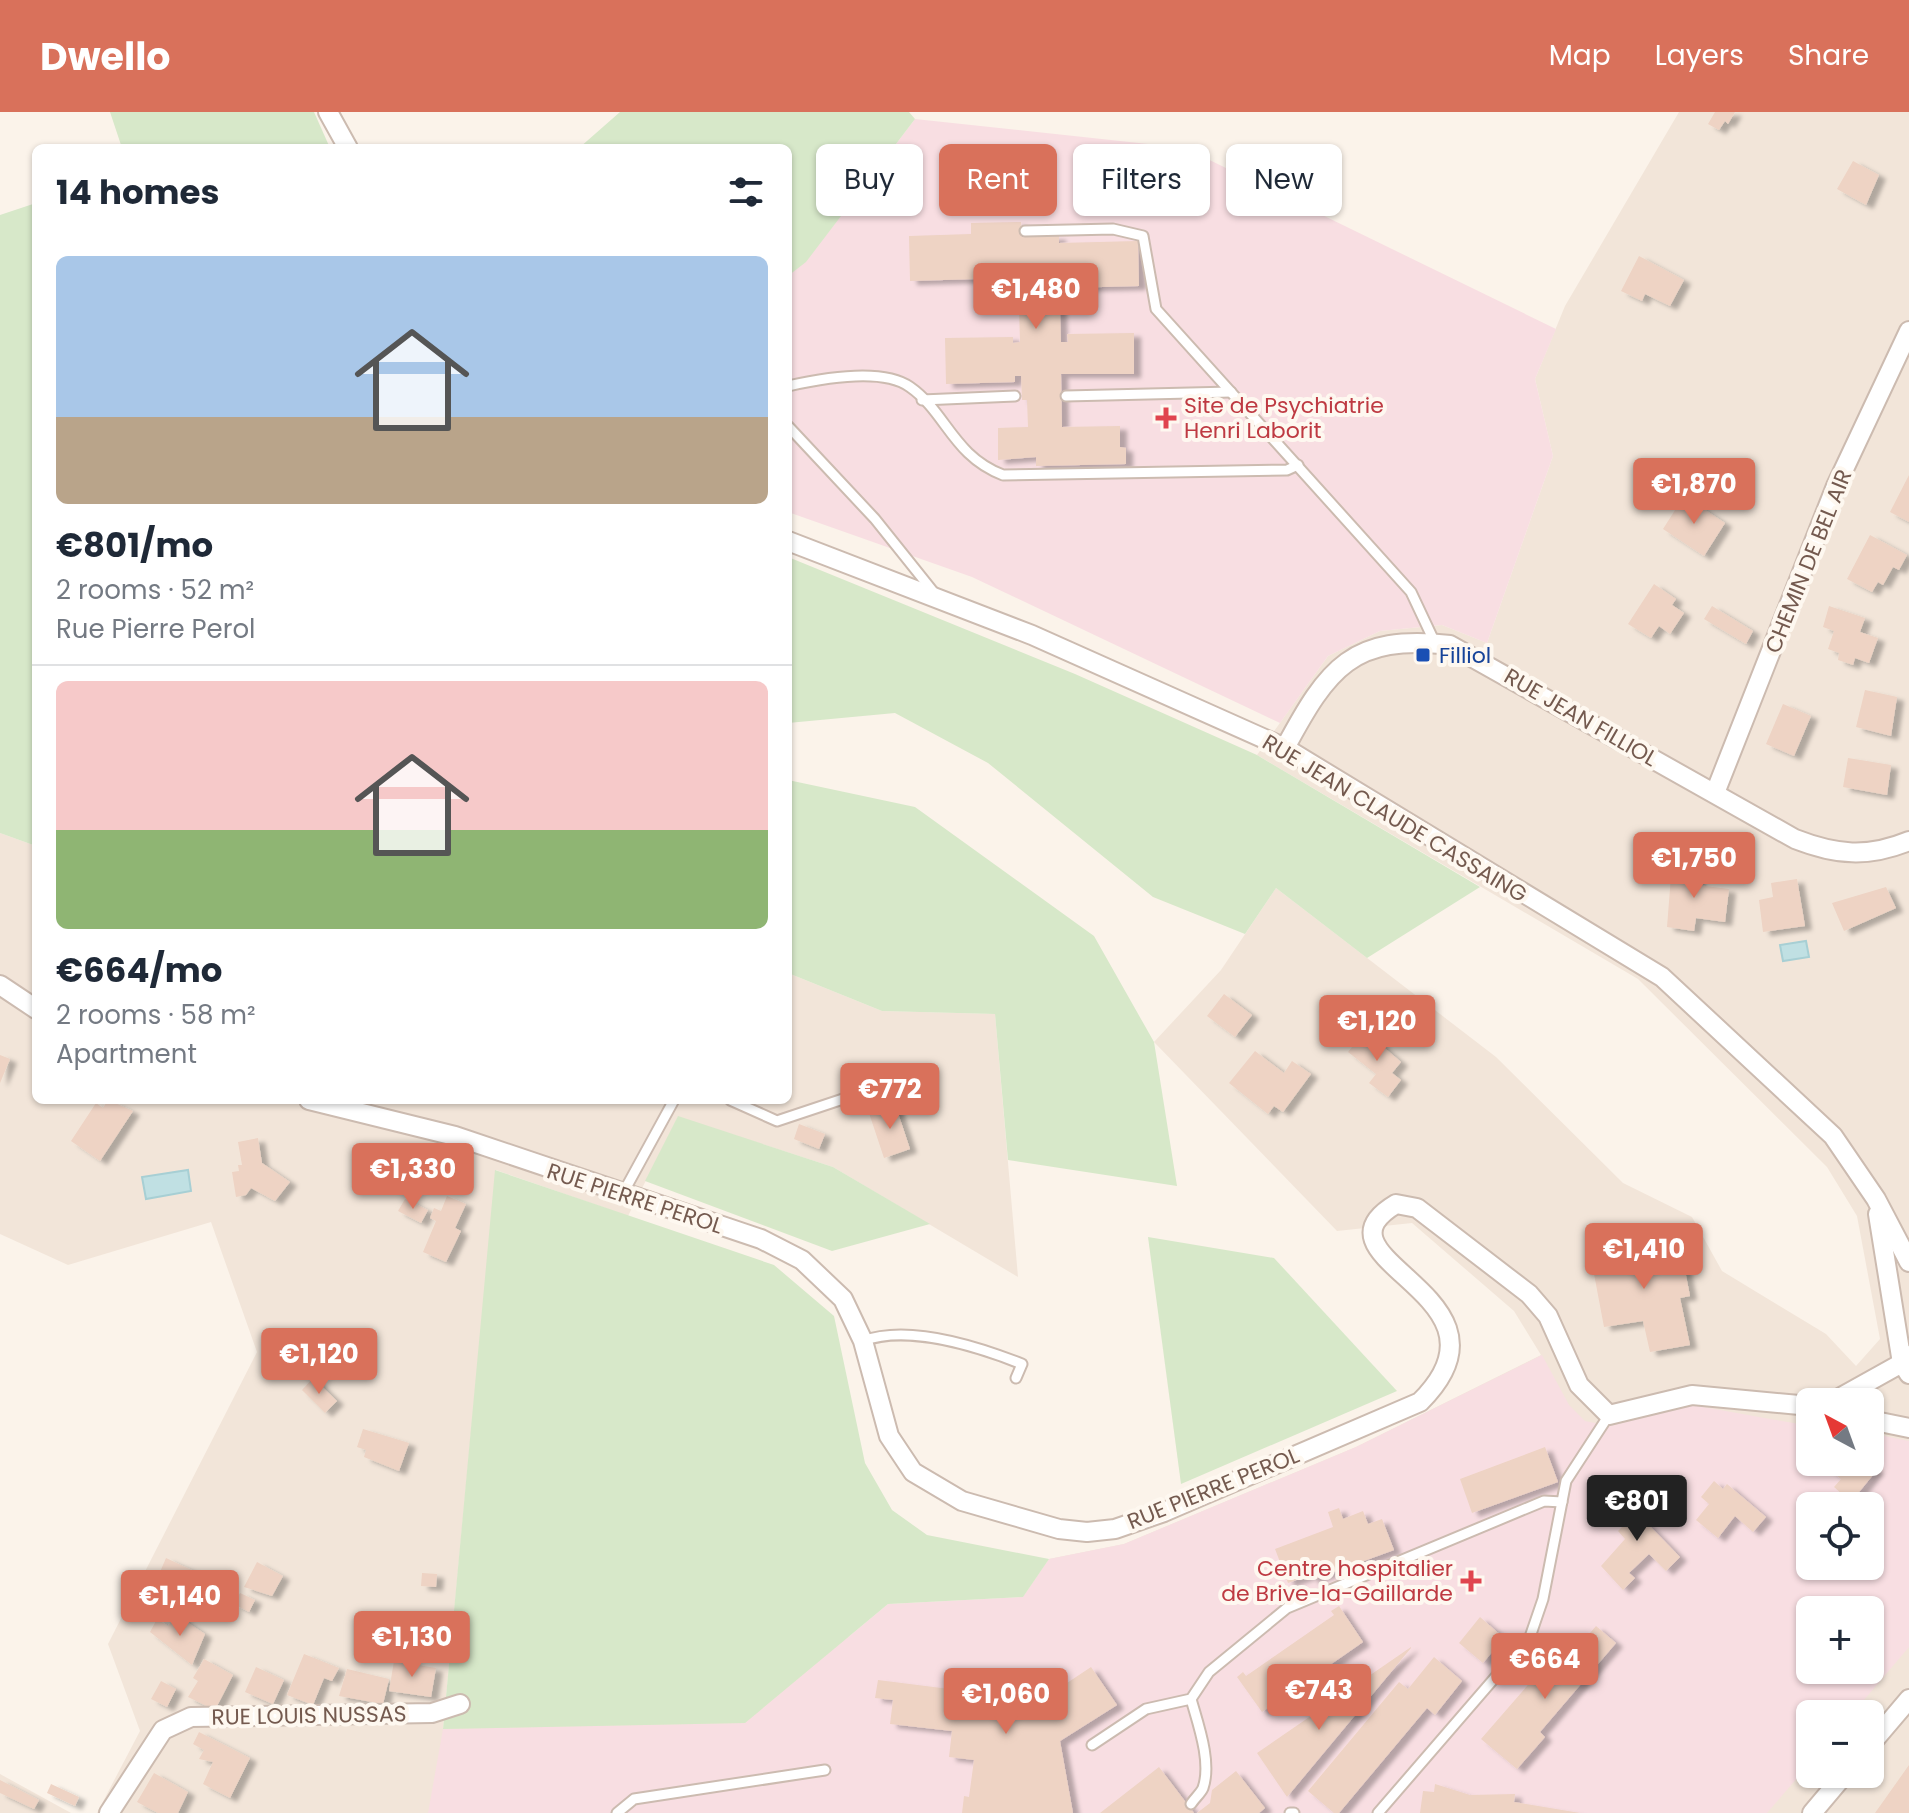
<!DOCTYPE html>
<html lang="en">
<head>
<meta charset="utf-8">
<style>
  :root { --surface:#fff; --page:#f2f2f3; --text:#1f2937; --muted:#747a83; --line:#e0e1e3; --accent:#d9715b }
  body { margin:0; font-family:Poppins,sans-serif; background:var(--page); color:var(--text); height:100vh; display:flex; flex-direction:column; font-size:30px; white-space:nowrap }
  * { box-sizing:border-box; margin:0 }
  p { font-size:26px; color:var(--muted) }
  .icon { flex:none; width:44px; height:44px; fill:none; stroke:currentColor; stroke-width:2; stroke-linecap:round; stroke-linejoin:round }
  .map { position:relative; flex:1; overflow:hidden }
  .details { position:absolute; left:32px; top:32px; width:760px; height:960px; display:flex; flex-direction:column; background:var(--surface); border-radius:12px; box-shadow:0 2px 6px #0004 }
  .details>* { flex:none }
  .banner { position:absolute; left:816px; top:32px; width:760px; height:72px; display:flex; gap:16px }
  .needle { width:52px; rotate:319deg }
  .controls { position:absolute; left:1796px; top:1276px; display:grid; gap:16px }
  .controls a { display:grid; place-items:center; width:88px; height:88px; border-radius:12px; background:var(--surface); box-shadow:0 2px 6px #0004; font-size:40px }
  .price { position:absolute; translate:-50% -68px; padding:0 18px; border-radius:8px; background:var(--accent); color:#fff; font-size:26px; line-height:52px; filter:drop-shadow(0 2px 4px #0008) }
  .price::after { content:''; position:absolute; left:50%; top:48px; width:24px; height:18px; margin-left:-12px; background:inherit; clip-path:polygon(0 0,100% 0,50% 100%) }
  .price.selected { background:#222; color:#fff }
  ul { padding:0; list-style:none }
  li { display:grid; align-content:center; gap:16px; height:424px; padding:0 24px }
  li+li { border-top:2px solid var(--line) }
  li span { display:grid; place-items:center; height:248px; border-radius:12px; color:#555 }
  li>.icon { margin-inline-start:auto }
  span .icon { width:144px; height:144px; fill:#fffc; stroke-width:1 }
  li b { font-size:34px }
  h2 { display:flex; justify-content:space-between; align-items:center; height:96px; padding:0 24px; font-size:34px }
  .pill { padding:0 28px; border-radius:12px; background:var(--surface); box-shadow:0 2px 6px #0004; font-size:28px; line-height:72px }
  .pill.selected { background:var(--accent); color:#fff }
  header { display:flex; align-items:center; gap:48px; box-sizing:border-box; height:112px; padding:0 40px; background:var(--accent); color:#fff }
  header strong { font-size:38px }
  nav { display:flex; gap:44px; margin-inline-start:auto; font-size:28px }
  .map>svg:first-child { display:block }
</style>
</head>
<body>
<header>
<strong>Dwello</strong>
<nav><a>Map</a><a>Layers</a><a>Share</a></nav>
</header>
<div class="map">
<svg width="1909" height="1701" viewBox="0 0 1909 1701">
  <defs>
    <filter id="shadow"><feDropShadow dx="7" dy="4" stdDeviation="2" flood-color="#0004"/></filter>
  </defs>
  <rect width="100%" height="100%" fill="#fbf3ea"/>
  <!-- residential -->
  <g fill="#f2e5d9" fill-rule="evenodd">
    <path d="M1679,0H1909V1701H97L140,1619L108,1532L257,1240L211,1110L68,1153L0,1122V721L36,734V988H788V861L882,899L995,902L1018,1165L833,1055L678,1005L628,1104L496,1058L443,1617L1023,1485L1049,1447L1124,1432L1356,1335L1541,1243L1514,1199L1412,1111L1337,1119L1154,930L1221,858L1276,776L1496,945L1623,1071L1692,1105L1722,1159L1826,1222L1856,1254L1880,1227L1857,1104L1827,1055L1638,867L1257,643L1328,544L1380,519L1442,513L1487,531L1553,344L1535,267L1565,194ZM1810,1290H1870V1350H1810ZM1810,1394H1870V1454H1810ZM1810,1498H1870V1558H1810ZM1810,1602H1870V1662H1810Z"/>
    <path d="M0,1662L71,1701H0Z"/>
  </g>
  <!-- medical -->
  <g fill="#f8dee2" fill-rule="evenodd">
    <path d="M915,7L1185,36L1556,217L1535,267L1553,344L1487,531L1442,513L1380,519L1328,544L1280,611L972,465L788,400V164L806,149Z"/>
    <path d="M1542,1243L1569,1293L1585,1309L1610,1314L1692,1293L1810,1314V1350H1870V1321L1909,1329V1535L1852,1602H1810V1651L1767,1701H428L443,1617L745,1611L888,1492L1023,1485L1049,1447L1124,1432L1356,1335ZM1810,1394H1870V1454H1810ZM1810,1498H1870V1558H1810Z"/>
  </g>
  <!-- green -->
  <g fill="#d7e8c9">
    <path d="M110,0H314L330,36H122Z"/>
    <path d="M620,0H909L915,7L806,150L788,164V36H579Z"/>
    <path d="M36,91V734L0,721V103Z"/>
    <path d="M788,445L1075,562L1257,643L1480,775L1367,846L1276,776L1245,822L1153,785L988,651L895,601L788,611Z"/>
    <path d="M788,668L915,695L1094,824L1154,930L1177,1074L1008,1048L995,902L882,899L788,861Z"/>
    <path d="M678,1004L833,1055L930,1112L832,1139L645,1069Z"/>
    <path d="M495,1058L774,1153L834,1204L865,1351L892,1398L927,1423L1049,1447L1023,1485L888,1492L745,1611L443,1617Z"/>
    <path d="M1148,1125L1274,1146L1397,1279L1181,1372Z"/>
  </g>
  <!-- water -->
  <g fill="#c0e0e3" stroke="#a7cfd4" stroke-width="2">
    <path d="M1806,829L1809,845L1783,849L1780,833Z"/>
    <path d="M188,1058L191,1079L146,1087L142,1065Z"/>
  </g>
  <!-- building -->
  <g fill="#eed3c4" filter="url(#shadow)">
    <path d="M1715,0H1735L1728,12L1725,9L1719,18L1708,12Z"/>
    <path d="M1853,49L1879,63L1866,93L1837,77Z"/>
    <path d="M1021,110L1022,125L1059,124V131L1138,129L1139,174L1066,176L1065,169H1059L1061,230H1068L1067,222L1134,221V262H1061L1062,315L1120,314V335L1126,336V352L1036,354V345L998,348V316L1028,315L1027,288H1022L1021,264H1015V270L946,272L945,226L1013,225V231L1020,230L1018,161H1012V166L910,169L909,124L971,122V111Z"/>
    <path d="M1639,144L1684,168L1670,194L1645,182L1642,189L1621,179Z"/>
    <path d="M1909,363V410L1890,400Z"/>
    <path d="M1684,384L1725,411L1704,444L1663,417Z"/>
    <path d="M1870,423L1907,443L1899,458L1893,455L1883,473L1878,470L1872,480L1847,467Z"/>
    <path d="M1654,472L1676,487L1672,493L1684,501L1670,522L1659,514L1651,526L1628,512Z"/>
    <path d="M1712,494L1753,519L1746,532L1704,507Z"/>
    <path d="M1829,494L1865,506L1860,520L1878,526L1869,551L1855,546L1853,553L1838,548L1839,541L1828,537L1834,519L1823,515Z"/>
    <path d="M1865,578L1897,585L1891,624L1856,615Z"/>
    <path d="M1783,592L1811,604L1794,644L1766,632Z"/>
    <path d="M1848,646L1891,653L1887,683L1843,675Z"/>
    <path d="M1684,750L1700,752L1697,773L1729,777L1725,810L1696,806L1694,819L1667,815L1671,764L1681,766Z"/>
    <path d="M1797,767L1805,814L1763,820L1759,788L1773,785L1771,771Z"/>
    <path d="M1886,775L1896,796L1844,819L1832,791Z"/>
    <path d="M1224,882L1252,903L1235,925L1207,904Z"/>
    <path d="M1365,919L1401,950L1392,961L1401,968L1388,985L1369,971L1376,962L1348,940Z"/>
    <path d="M1255,939L1284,961L1292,949L1311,962L1283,1000L1274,994L1268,1002L1229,971Z"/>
    <path d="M0,943L10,947L0,971Z"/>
    <path d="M96,991L103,996L106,991H115L133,999L100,1049L71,1029Z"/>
    <path d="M895,992L910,1037L884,1046L869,1001Z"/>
    <path d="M799,1012L825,1022L819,1037L794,1027Z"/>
    <path d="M258,1026L262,1051L290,1070L275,1089L251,1076L246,1083L236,1085L232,1060L239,1059L238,1053H242L238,1030Z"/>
    <path d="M447,1084L466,1092L455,1116L461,1119L446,1150L423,1140L436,1109L430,1106L434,1096L441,1099Z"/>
    <path d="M405,1087L428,1098L421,1111L398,1099Z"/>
    <path d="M1661,1117L1667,1151L1683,1148L1690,1184L1680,1186L1690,1233L1650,1240L1643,1209L1604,1215L1591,1146L1631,1139L1628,1124Z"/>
    <path d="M313,1266L337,1289L325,1301L302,1278Z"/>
    <path d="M363,1317L409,1331L399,1359L364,1345L366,1338L357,1335Z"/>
    <path d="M1545,1335L1558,1370L1472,1401L1460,1367Z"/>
    <path d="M1824,1350H1867L1877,1358L1851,1390L1834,1375L1841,1367L1822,1352Z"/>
    <path d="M1714,1369L1723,1377L1727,1372L1766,1405L1753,1420L1735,1404L1718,1426L1696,1408L1709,1392L1701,1385Z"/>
    <path d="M1636,1375L1654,1394L1642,1406L1680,1445L1666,1459L1649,1442L1629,1461L1635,1466L1623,1478L1601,1454L1625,1427L1618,1419L1633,1404L1620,1390Z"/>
    <path d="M1339,1396L1343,1407L1363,1399L1368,1412L1382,1407L1394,1438L1312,1468L1310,1463L1288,1471L1275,1437L1333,1415L1328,1400Z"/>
    <path d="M166,1446L198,1461L182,1492L176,1489L170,1499L148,1488Z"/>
    <path d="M257,1450L283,1464L272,1484L244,1475Z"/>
    <path d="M422,1461L437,1462L436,1475L421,1474Z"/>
    <path d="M240,1481L255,1488L249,1500L234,1492Z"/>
    <path d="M1339,1494L1363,1530L1262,1600L1237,1565L1243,1560L1246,1564L1334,1503L1331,1499Z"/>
    <path d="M176,1503L205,1522L192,1553L150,1520L157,1507L168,1514Z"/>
    <path d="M1480,1505L1504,1526L1483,1551L1459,1531Z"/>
    <path d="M1596,1514L1616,1531L1540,1620L1545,1625L1517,1657L1481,1627L1540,1559L1551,1568V1558L1545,1553L1550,1548L1562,1554Z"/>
    <path d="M1411,1535V1536L1287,1685L1257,1641Z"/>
    <path d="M304,1542L339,1556L332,1569L324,1566L313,1593L287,1583Z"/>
    <path d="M1434,1545L1462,1569L1435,1603L1427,1596L1339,1701H1334L1308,1679L1399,1570L1408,1577Z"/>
    <path d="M204,1547L233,1563L215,1598L188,1585L198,1569L193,1566Z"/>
    <path d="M394,1549L436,1556L431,1585L389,1579Z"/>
    <path d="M256,1555L284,1568L273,1592L245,1580Z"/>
    <path d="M1091,1555L1117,1593L1060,1629L1073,1701H962L964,1684L969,1685L974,1648L949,1645L952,1619L890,1612L893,1588L875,1586L878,1568L957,1578L958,1566L995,1571L994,1589L1017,1587L1013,1570L1049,1564L1052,1581Z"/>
    <path d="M347,1557L389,1567L383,1592L339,1584Z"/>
    <path d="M161,1569L176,1577L167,1595L151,1587Z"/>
    <path d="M199,1620L250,1646L230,1686L203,1672L213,1650L199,1647L204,1638L193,1632Z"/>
    <path d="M1909,1653V1701H1875Z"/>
    <path d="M1159,1655L1194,1701H1100Z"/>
    <path d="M1236,1659L1265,1696L1259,1701H1197L1210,1691L1212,1678Z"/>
    <path d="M154,1661L188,1680L178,1701H158L137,1690Z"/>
    <path d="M0,1668L39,1688L34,1697L0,1681Z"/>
    <path d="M51,1672L79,1685L75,1694L47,1681Z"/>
    <path d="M1435,1672L1470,1683L1515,1682L1514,1690L1580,1701H1420L1423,1679L1434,1680Z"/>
  </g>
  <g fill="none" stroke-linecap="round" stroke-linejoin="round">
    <defs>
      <g id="service">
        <path d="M1025,119L1113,117L1143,124L1156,197L1411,480L1435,531"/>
        <path d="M788,274C819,267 882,255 910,275C946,300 953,344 1003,363L1287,358L1298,353"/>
        <path d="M1066,284L1231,280"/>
        <path d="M922,288L1015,284"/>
        <path d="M788,314L875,407L935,482"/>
        <path d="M730,988L777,1009L861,981"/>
        <path d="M622,1083L674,988"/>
        <path d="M863,1229C908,1212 979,1235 1022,1252L1016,1266"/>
        <path d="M1092,1633L1146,1597L1191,1587L1209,1560L1287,1496L1544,1389L1562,1390"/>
        <path d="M1191,1692C1194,1687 1201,1681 1203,1676C1212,1650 1198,1612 1191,1587"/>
        <path d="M617,1701L634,1687L825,1658"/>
        <path d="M1290,1701H1294"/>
        <path d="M1378,1701L1530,1525L1543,1487L1566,1369L1609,1303"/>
      </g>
      <g id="minor">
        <path d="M328,0L348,36"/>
        <path d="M788,429L1032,523L1285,636L1662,865L1833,1024L1876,1087L1909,1150"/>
        <path d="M1285,636C1328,556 1352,522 1450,533L1795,727C1836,743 1868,746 1909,729"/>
        <path d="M1715,681L1836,374L1909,219"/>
        <path d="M0,873L36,897"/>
        <path d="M309,988L455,1024L761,1127L802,1148L843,1187L863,1229L889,1324L913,1360L962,1389L1059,1417L1087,1420L1115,1417L1164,1400L1420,1290C1528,1183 1302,1148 1396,1092L1417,1096L1529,1182L1548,1204L1579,1273L1609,1303L1692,1283L1810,1294"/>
        <path d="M1878,1102L1902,1251L1909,1262"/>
        <path d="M1832,1290L1902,1251L1907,1243"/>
        <path d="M1870,1308L1909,1316"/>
        <path d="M1870,1633L1909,1587"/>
        <path d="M109,1701L163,1618L191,1605L432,1601L460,1592"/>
        <path d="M1812,1701L1845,1662"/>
      </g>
    </defs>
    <!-- service casing -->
    <use href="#service" stroke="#ccbbb0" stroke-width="13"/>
    <!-- minor casing -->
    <use href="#minor" stroke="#ccbbb0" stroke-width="22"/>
    <!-- service -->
    <use href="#service" stroke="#fff" stroke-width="9"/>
    <!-- minor -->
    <use href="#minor" stroke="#fff" stroke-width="18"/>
  </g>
  <!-- markers -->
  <g fill="#e0444e" stroke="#fef8f0" stroke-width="3">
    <path d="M1162 294h8v8h8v8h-8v8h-8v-8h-8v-8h8z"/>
    <path d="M1467 1457h8v8h8v8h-8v8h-8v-8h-8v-8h8z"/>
  </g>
  <rect fill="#1a4fb4" stroke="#fef8f0" stroke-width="3" x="1415" y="535" width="16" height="16" rx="4"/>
  <g text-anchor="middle" stroke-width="8" stroke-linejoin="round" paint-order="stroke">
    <!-- health labels -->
    <g font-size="22" fill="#be3a42" stroke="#fef8f0" text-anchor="start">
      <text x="1184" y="301">Site de Psychiatrie<tspan x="1184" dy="25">Henri Laborit</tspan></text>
      <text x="1453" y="1464" text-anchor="end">Centre hospitalier<tspan x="1453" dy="25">de Brive-la-Gaillarde</tspan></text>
    </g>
    <!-- street labels -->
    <g font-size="22" fill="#745a4f" stroke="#fef8f0">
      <text transform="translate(1808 449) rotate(-68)" y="8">CHEMIN DE BEL AIR</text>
      <text transform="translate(1581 605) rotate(30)" y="8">RUE JEAN FILLIOL</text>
      <text transform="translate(1395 706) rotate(31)" y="8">RUE JEAN CLAUDE CASSAING</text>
      <text transform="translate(635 1086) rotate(18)" y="8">RUE PIERRE PEROL</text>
      <text transform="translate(1213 1376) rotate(-22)" y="8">RUE PIERRE PEROL</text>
      <text transform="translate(309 1603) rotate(-1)" y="8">RUE LOUIS NUSSAS</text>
    </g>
    <!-- transit labels -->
    <g font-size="22" fill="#164399" stroke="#fef8f0" text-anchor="start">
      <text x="1439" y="551">Filliol</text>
    </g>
  </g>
</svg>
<div class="controls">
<a><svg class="needle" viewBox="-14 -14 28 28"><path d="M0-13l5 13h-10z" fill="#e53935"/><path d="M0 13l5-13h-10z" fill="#747a83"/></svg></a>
<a><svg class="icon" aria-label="locate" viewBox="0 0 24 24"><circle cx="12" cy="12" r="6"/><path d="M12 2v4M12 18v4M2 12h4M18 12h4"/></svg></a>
<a>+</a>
<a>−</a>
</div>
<b class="price" style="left:1036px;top:219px">€1,480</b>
<b class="price" style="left:1694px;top:414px">€1,870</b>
<b class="price" style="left:1694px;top:788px">€1,750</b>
<b class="price" style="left:1377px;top:951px">€1,120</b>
<b class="price" style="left:890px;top:1019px">€772</b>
<b class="price" style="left:413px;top:1099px">€1,330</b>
<b class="price" style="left:1644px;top:1179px">€1,410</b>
<b class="price" style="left:319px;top:1284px">€1,120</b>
<b class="price selected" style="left:1637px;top:1431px">€801</b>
<b class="price" style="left:180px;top:1526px">€1,140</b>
<b class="price" style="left:412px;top:1567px">€1,130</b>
<b class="price" style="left:1545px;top:1589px">€664</b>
<b class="price" style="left:1319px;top:1620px">€743</b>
<b class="price" style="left:1006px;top:1624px">€1,060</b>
<div class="banner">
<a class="pill">Buy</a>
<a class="pill selected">Rent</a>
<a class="pill">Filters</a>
<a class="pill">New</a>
</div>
<section class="details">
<h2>14 homes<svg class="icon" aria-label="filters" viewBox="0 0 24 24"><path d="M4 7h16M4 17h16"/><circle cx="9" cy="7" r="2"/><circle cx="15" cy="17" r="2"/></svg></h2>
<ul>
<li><span style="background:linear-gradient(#a9c7e8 65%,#b9a48a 0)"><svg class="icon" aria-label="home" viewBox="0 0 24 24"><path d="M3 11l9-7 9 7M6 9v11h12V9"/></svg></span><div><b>€801/mo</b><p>2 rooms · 52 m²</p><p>Rue Pierre Perol</p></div></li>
<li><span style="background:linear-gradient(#f6c9c9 60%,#8fb573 0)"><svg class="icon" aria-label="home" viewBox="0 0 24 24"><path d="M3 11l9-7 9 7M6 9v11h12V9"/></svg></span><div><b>€664/mo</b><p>2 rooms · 58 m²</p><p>Apartment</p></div></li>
</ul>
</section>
</div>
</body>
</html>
